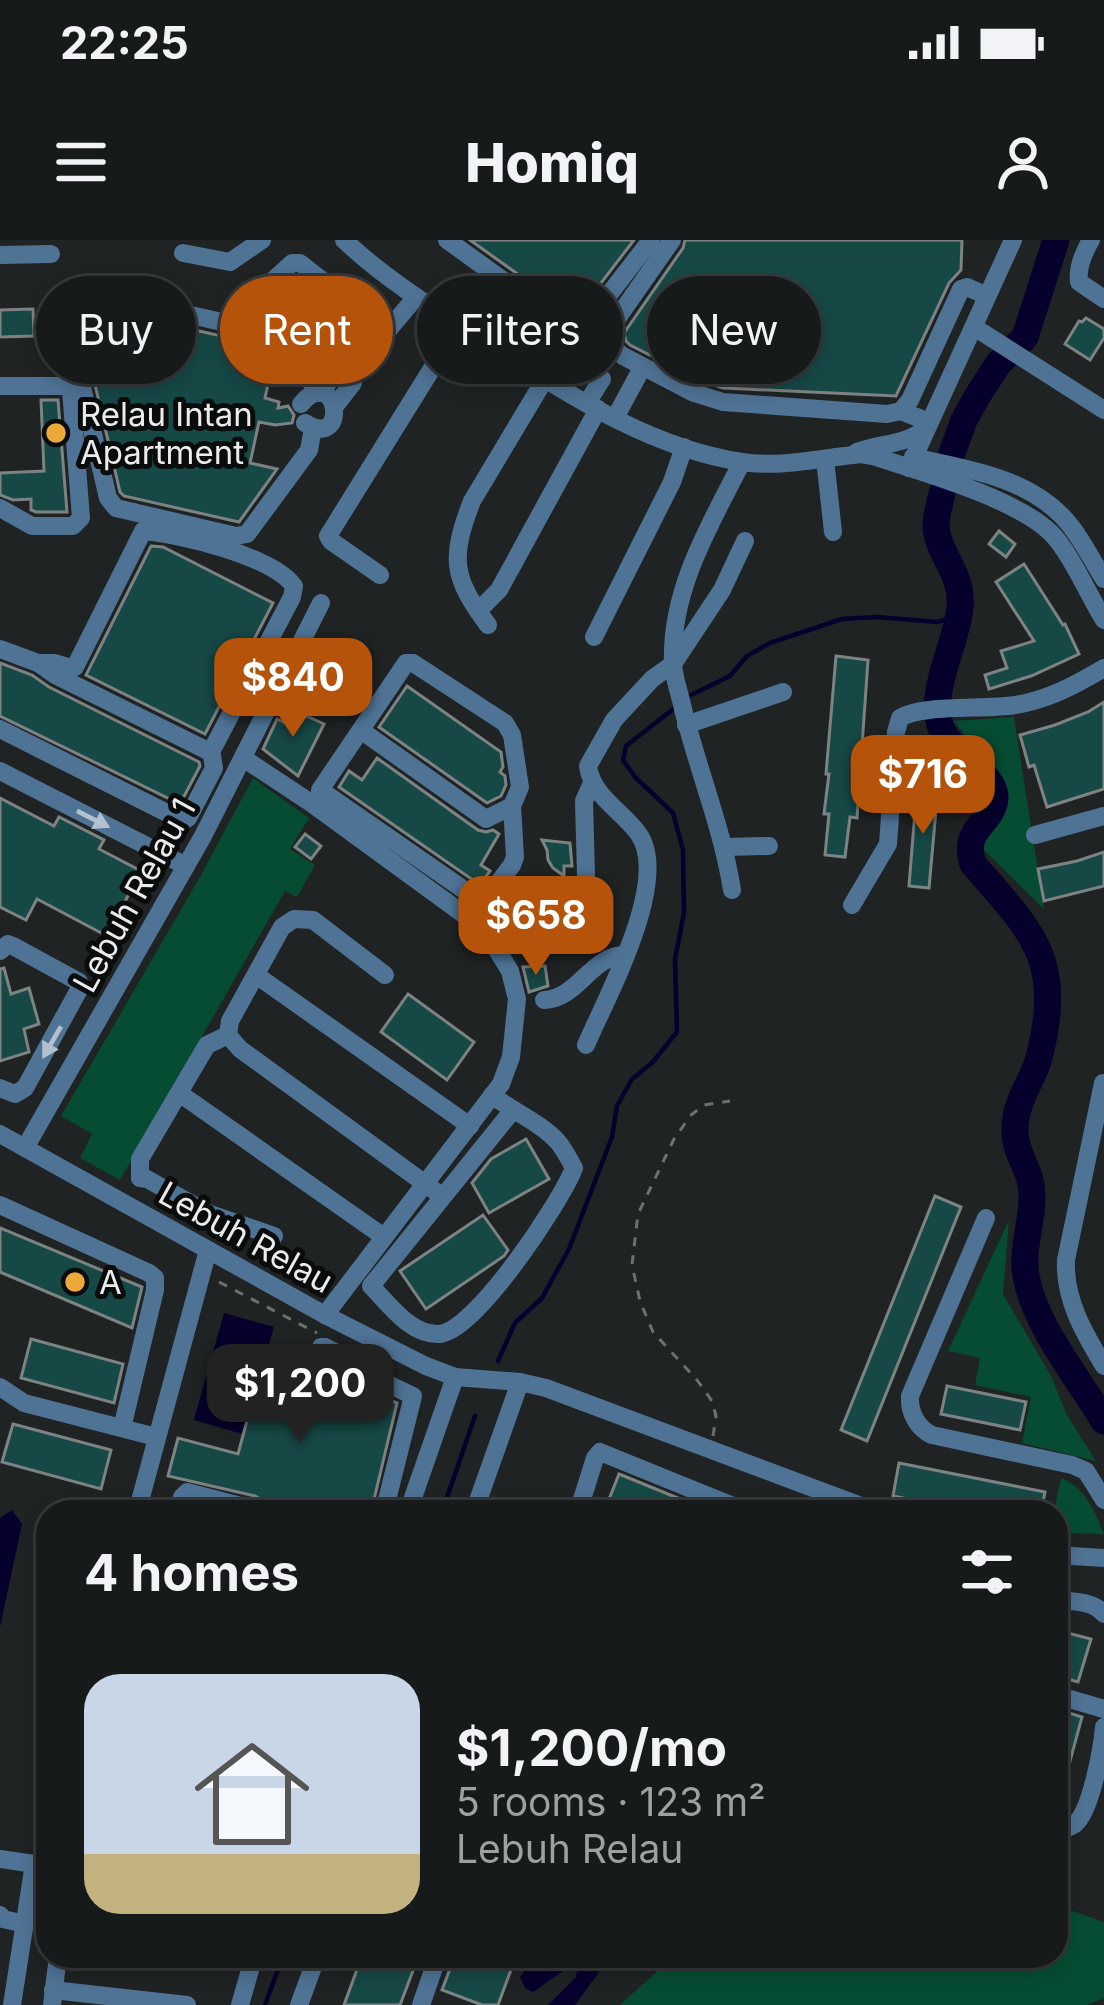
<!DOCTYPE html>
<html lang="en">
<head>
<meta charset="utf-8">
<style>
  :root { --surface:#171a1b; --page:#202324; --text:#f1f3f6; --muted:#9ea1a3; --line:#36383a; --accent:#b45309 }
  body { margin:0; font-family:Inter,sans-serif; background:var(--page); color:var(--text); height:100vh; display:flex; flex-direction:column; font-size:45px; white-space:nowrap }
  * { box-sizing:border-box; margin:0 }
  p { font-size:39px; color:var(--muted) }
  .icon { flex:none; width:66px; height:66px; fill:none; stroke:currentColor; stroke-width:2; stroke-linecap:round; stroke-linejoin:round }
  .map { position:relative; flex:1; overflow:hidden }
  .sheet { position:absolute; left:36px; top:1260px; width:1032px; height:468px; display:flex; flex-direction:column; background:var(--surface); border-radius:36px; box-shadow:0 6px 18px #0003,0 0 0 3px var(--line) }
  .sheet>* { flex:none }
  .guide { position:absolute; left:36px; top:36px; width:1032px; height:108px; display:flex; gap:24px }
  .price { position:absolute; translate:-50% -102px; padding:0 27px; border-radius:24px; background:var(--accent); color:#fff; font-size:39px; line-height:78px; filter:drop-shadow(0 3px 6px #0008) }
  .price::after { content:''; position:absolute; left:50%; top:72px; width:36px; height:27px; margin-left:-18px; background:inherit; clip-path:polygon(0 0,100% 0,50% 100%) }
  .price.current { background:#222; color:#fff }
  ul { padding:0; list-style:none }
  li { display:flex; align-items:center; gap:36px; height:300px; padding:0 48px }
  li+li { border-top:3px solid var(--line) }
  li span { display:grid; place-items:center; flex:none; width:336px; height:240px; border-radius:36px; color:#555 }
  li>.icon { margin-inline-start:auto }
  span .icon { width:144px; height:144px; fill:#fffc; stroke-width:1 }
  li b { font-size:51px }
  h2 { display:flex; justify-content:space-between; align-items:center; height:144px; padding:0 48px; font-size:51px }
  .chip { padding:0 42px; border-radius:54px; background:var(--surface); box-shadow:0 6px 18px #0003,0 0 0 3px var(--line); font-size:42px; line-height:108px }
  .chip.current { background:var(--accent); color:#fff }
  .status { display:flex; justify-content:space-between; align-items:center; height:84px; padding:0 60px; background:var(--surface); direction:ltr }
  .status svg { height:33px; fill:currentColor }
  header { display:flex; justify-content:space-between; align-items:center; height:156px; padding:0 48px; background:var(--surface); font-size:54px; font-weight:800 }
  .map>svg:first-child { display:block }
</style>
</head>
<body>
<div class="status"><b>22:25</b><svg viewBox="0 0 49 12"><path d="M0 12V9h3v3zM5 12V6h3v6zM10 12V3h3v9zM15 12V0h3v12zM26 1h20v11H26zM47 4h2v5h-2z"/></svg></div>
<header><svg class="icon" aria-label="menu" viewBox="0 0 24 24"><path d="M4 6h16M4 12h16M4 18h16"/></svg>Homiq<svg class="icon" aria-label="person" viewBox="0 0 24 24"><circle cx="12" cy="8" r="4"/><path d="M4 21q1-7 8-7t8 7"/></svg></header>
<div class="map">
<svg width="1104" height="1765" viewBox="0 0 1104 1765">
  <rect width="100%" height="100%" fill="#1f2324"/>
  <!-- green -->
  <g fill="#064c33">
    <path d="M1014,477L1044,669L981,607C992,587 1010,565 1002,542L954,481Z"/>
    <path d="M253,538L309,578L290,609L315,625L297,657L285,651L120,940L80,918L92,894L61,876L200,637Z"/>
    <path d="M1009,980L1003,1054L1051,1136L1067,1175L1096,1221L1022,1203L1031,1157L975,1145L980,1118L948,1111Z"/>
    <path d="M1061,1238C1085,1247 1095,1272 1104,1294L1056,1293L1054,1272Z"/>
    <path d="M1056,1611L1061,1667L1104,1682V1758L1087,1765H620L674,1716H1056Z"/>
  </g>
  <!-- water -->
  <g fill="#05002c">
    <path d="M224,1073L274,1087L243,1194L194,1180Z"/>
    <path d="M12,1270L22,1284L0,1387V1278Z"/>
    <path d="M536,1716H563V1731L533,1752L525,1748L520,1737Z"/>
    <path d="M579,1716H620L602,1728L575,1765H548L576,1737Z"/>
  </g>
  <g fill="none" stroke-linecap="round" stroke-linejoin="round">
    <!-- stream -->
    <g stroke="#05002c" stroke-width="4.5">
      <path d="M685,458L730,436L747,416L770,403L842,379L877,377L937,382L948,379L960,369"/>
      <path d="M498,1121L515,1083L542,1058L569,1009L612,897L617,866L632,839L652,823L677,792L675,719L684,673L683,610L673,573L635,537L623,520L626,506L677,466"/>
      <path d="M442,1272L475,1176"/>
      <path d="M265,1765L283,1716"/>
    </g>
    <!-- river -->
    <g stroke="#05002c" stroke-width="27">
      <path d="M952,213L964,180L978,155L998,124L1025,97L1056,0"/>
      <path d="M942,253C940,264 935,277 936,289C940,317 963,334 960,367C957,403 929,450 940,485C947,511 995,533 995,557C994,584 961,587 973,624C1033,693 1064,719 1039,818C1032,842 1016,860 1015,886C1013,914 1032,928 1032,955C1033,979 1023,1003 1025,1028C1030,1080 1077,1136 1104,1181"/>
    </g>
  </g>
  <!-- building -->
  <g fill="#164846" stroke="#7d8282" stroke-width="3">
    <path d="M470,0H634L581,69L572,73Z"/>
    <path d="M685,0H962L961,30L949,43L896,156L723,148L699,140L630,105L626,101L624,93L683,8Z"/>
    <path d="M284,48L348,93L333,113L267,64Z"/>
    <path d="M95,68L244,101L273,121L265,158L279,162L278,168L288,166L294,175L292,183L275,185L259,182L250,223L277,229L239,282L124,256L120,252L82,89L86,71Z"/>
    <path d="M33,69L34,96L0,97V70Z"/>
    <path d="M1086,78L1104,89V98L1090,120L1065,104L1079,81L1082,82Z"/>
    <path d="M41,160H58L67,272H36L31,270V259L13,260L0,255V233L44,231Z"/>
    <path d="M999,291L1015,304L1006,317L989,304Z"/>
    <path d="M151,306L163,307L273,363L205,494L86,435Z"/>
    <path d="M1024,324L1063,385L1065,384L1079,414L1031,436L989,449L985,435L1007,428L1001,411L1034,401L996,342Z"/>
    <path d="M836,416L868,420L857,578L850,577L845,617L825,615L829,574H824L829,534H826Z"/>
    <path d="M0,423L32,435L49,447L199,522L200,526L180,564L0,476Z"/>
    <path d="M407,446L501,512L503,527L500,532L505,536L506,545L501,556L487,563L379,487Z"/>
    <path d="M1104,462V549L1047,567L1034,525L1029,527L1020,495L1055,485L1088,472Z"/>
    <path d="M291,469L324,484L298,536L263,509L277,479L285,483Z"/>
    <path d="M377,518L478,590L486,592L493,590L499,594L481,625L490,631L480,645L339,547L349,531L362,540Z"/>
    <path d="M917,546L938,548L929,648L909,646Z"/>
    <path d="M0,558L54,586L59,577L104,600L99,609L141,631L107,696L37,659L26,680L0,667Z"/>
    <path d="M305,594L321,606L311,619L295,607Z"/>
    <path d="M542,600L570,603L572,626H564V636L553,628L548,620L547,610Z"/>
    <path d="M1104,612V646L1044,661L1038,629L1077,621Z"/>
    <path d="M545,726L548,746L529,752L523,727Z"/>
    <path d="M4,728L11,754L29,748L39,784L24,789L29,812L0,821V729Z"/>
    <path d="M408,754L474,802L447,840L381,792Z"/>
    <path d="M526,899L549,939L489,973L472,943L491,919Z"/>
    <path d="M935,956L961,967L867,1201L841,1190Z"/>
    <path d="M483,975L508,1010L504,1016L426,1069L400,1031Z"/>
    <path d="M0,988L142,1047L132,1088L0,1032Z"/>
    <path d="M31,1099L123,1124L114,1163L21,1138Z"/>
    <path d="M286,1113L303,1118L305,1130L313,1135L324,1133L329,1125L336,1130L334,1142L342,1150L373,1158H385L397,1163L371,1272H268L265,1262L255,1256L168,1236L178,1198L238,1214L261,1129L280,1134Z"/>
    <path d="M947,1146L1026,1162L1020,1190L941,1174Z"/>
    <path d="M13,1184L111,1210L101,1249L2,1222Z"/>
    <path d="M899,1223L1045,1252L1041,1272H974L893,1256Z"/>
    <path d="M619,1234L712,1272H604Z"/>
    <path d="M1056,1390L1091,1399L1078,1442L1056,1436Z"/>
    <path d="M1056,1469L1082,1477L1060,1558H1056Z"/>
    <path d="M362,1716H396L416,1723L400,1765H344Z"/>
    <path d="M455,1716H516L498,1765H482L442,1750Z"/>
  </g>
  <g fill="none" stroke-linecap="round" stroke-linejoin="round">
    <!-- minor-tunnel -->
    <path stroke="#3d4142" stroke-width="18" stroke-dasharray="18 9" stroke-linecap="butt" d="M316,1122L319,1129L347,1137"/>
    <!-- path -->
    <g stroke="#6d7071" stroke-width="3" stroke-dasharray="9 9" stroke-linecap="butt">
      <path d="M219,1042L317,1093"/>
      <path d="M713,1196L716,1176L712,1161L697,1140L653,1092L640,1061L632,1025L638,974L674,899L691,875L704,865L730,861"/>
    </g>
    <!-- minor -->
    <g stroke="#4f7395" stroke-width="18">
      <path d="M344,0C386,40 437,71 486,102C564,151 648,208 742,222C782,228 821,218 861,214L873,216C922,232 1015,258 1051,293C1070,312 1089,356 1104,380"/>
      <path d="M447,0L568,87H577L590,79L651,0"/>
      <path d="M672,0L609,90L614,109L623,116L694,153L723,162L887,174L901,171L929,182"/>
      <path d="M1091,0C1084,12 1077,28 1079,42L1104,59"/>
      <path d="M183,13L230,22L262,0"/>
      <path d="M0,15L51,14"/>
      <path d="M974,87L1104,170"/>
      <path d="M337,132L253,71V59L292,23H300L387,91"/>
      <path d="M0,146H65L71,150L81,278L73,286H32L0,268"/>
      <path d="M587,163L602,139"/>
      <path d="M301,164C337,121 351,211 305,183"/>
      <path d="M335,166L353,143L352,133L416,57"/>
      <path d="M901,171L910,160L961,49L967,47L987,56"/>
      <path d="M615,178L642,128"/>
      <path d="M313,188L309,210L247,294L236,296L116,268L108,258L69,91C67,77 71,66 81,56L96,54L249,88L290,116L320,153L338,130L346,129L352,133"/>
      <path d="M857,212C881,203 907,205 926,188"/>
      <path d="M913,217C965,229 1023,236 1062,276C1079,293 1091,319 1104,339"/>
      <path d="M825,219L833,292"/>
      <path d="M909,228L1013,0"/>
      <path d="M143,291C180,294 272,316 294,346L292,357L213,508L208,511L55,435L38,423H54L71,428L75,427Z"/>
      <path d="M380,335L331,301L328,296L459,85"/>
      <path d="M478,371L499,350L598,169"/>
      <path d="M488,385C452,337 450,318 472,261L545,139"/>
      <path d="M594,397L672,242L684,207"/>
      <path d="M0,409L38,423"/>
      <path d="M406,423H413L505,483L512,495L520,547L512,566L515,617L512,625L483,663L320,550Z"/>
      <path d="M686,485L783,452"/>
      <path d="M0,489L183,581L188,578L214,528L211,510"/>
      <path d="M369,496L486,579L512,566"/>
      <path d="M243,518L311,563L485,690L510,731L517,759L511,817L501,844L325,1075"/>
      <path d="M0,531L186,626"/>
      <path d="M1035,595L1104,576"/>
      <path d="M725,607L769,606"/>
      <path d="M586,636L584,561L592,543"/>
      <path d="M732,650C722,587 698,530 683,469C680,454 674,439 673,424C670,350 710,285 742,222"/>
      <path d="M852,665L888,604L896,492L900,478C921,464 985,470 1015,465C1048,460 1075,445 1104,428"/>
      <path d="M0,711L8,704L13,706L79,742L81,746L25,848L15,854L0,848"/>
      <path d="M256,735L470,886"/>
      <path d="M544,760C578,759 591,715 625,715"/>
      <path d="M228,795L240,809L435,951"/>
      <path d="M228,795L230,781L282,687L294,679L313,680L385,735"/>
      <path d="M586,805C607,756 672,639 638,593C621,570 592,556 588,526L614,480L652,439L673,424L722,350L745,301"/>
      <path d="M1103,843L1066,1020C1064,1059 1084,1093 1104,1126"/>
      <path d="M179,853L384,997"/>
      <path d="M492,855C512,871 541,883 558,902C564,909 569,919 574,928C561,962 475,1092 439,1094C410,1095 389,1064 371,1046L513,870"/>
      <path d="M0,894L325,1075L426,1126L455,1137L520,1142L546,1148L877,1272"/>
      <path d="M25,908L203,596L321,363"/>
      <path d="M140,938V919L207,805L228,795"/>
      <path d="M140,938L147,939L210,974L274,996"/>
      <path d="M0,965L149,1033L155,1038V1050L122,1188"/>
      <path d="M986,978L910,1156C909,1172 917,1188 932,1195L1072,1225L1086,1231L1104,1260"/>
      <path d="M316,1122L321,1107H325L380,1136L388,1144L413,1156L384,1272"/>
      <path d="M347,1137L376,1145L388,1144"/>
      <path d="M0,1147L24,1163L156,1197"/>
      <path d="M137,1272L208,1010"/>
      <path d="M178,1272L182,1257L187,1252L252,1269L255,1272"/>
      <path d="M408,1272L455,1137"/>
      <path d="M474,1272L520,1142"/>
      <path d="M578,1272L595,1218L600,1212L748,1272"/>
      <path d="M1056,1315L1104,1318"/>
      <path d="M1056,1360C1073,1362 1092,1360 1104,1374"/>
      <path d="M1056,1455L1104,1469"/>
      <path d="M1056,1591C1062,1590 1069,1588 1075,1584C1091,1571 1102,1509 1104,1487"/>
      <path d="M0,1619L48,1626"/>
      <path d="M0,1675L3,1679L25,1684"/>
      <path d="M53,1750L187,1765"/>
      <path d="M12,1765L34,1624"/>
      <path d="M52,1765L58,1716"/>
      <path d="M240,1765L254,1716"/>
      <path d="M299,1765L317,1716"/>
      <path d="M421,1765L438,1716"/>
    </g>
  </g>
  <!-- one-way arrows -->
  <defs><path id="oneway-solid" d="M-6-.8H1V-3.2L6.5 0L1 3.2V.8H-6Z" transform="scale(3)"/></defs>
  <g fill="#b3c1ce">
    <use href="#oneway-solid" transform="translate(93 579) rotate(27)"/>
    <use href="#oneway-solid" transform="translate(52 802) rotate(120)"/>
  </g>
  <!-- markers -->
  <g fill="#eba939" stroke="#0a0c0c" stroke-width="4.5">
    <circle cx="56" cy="193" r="12"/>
    <circle cx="75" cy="1042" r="12"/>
  </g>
  <g text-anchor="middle" stroke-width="10" stroke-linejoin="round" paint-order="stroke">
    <!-- poi labels -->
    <g font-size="33" fill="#e9ebec" stroke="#0a0c0c" text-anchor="start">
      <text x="80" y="186">Relau Intan<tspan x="80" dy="38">Apartment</tspan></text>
      <text x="99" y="1054">A</text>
    </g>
    <!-- street labels -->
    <g font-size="33" fill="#e9ebec" stroke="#0a0c0c">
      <text transform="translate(134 655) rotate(-61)" y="12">Lebuh Relau 1</text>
      <text transform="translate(246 997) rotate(29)" y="12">Lebuh Relau</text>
    </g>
  </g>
</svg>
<b class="price" style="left:293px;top:500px">$840</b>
<b class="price" style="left:923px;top:597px">$716</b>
<b class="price" style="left:536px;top:738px">$658</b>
<b class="price current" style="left:300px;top:1206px">$1,200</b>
<div class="guide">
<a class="chip">Buy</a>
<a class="chip current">Rent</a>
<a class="chip">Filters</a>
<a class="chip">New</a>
</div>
<section class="sheet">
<h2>4 homes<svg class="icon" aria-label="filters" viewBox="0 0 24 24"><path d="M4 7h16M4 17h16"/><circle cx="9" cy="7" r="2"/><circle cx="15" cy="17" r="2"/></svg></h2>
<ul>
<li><span style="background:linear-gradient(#c9d6e8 75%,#c2b280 0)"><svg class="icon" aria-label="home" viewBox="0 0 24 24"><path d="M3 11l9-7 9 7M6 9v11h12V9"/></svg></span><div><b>$1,200/mo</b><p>5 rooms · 123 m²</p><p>Lebuh Relau</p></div></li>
</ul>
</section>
</div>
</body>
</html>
